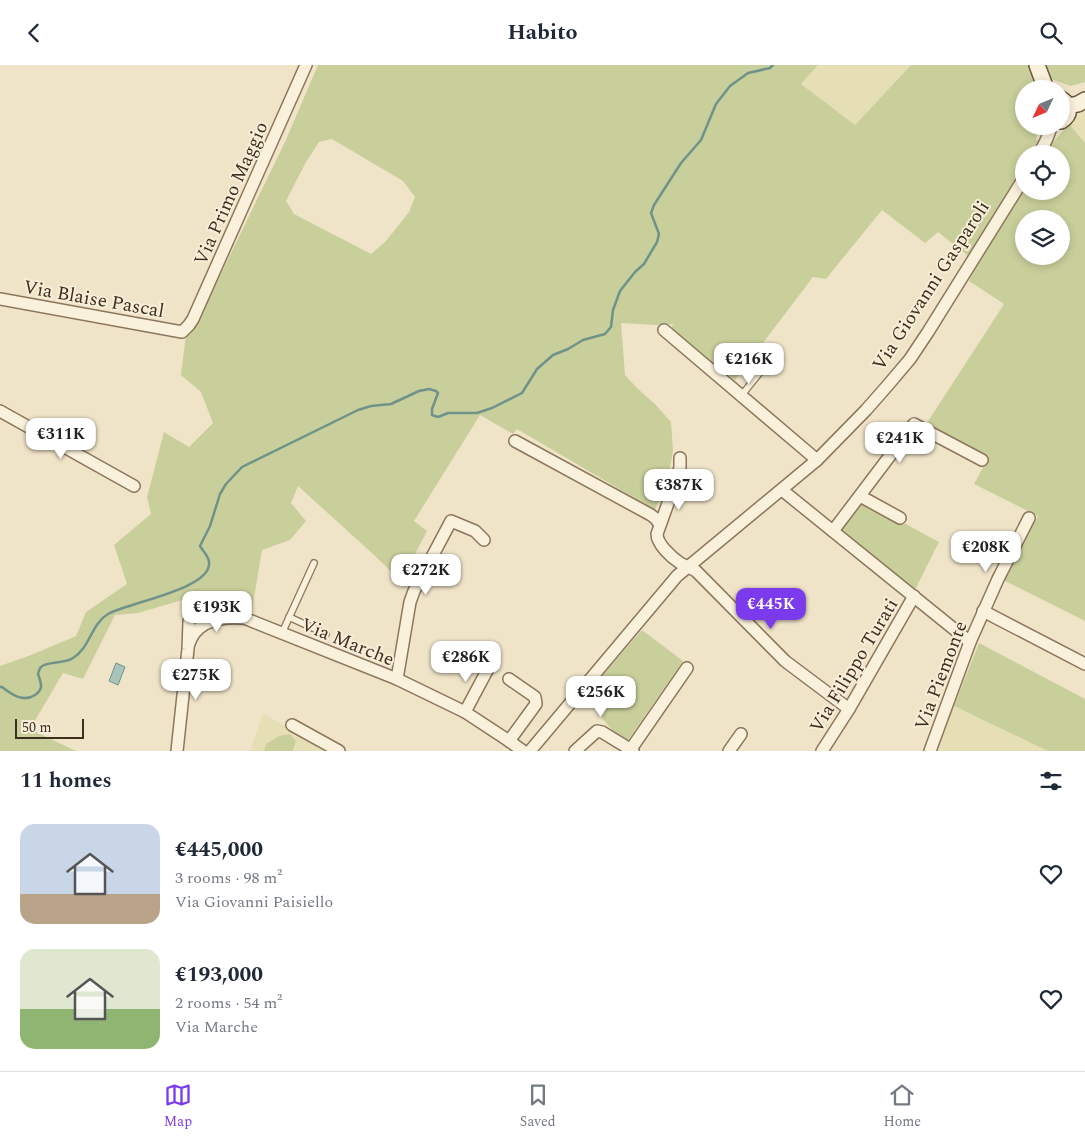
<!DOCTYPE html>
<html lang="en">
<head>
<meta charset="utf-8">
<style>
  :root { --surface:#fff; --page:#f6f6f7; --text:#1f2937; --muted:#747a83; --line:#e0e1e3; --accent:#7c3aed }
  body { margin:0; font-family:Spectral,serif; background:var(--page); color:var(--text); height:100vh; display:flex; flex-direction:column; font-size:19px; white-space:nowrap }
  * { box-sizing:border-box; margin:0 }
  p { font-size:16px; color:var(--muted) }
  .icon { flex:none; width:28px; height:28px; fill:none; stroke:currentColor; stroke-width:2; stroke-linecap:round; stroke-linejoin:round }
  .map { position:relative; height:686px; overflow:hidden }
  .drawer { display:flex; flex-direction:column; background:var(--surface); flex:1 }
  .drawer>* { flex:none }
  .needle { width:32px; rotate:226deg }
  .tools { position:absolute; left:1015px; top:15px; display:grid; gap:10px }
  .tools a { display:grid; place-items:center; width:55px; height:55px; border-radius:50%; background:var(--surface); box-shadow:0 2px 8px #0003; font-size:25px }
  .scale { position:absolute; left:15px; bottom:12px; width:69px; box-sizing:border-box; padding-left:5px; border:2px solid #3d2e20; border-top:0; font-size:14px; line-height:18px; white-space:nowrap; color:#3d2e20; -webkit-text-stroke:4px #f7eed8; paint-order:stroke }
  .price { position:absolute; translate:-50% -42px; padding:0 11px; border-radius:10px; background:#fff; color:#222; font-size:16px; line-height:32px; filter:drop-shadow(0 1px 2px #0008) }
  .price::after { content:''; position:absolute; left:50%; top:30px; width:15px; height:11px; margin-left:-8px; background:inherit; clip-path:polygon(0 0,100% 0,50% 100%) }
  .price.active { background:var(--accent); color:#fff }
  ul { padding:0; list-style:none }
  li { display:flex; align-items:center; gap:15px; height:125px; padding:0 20px }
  li span { display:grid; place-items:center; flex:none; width:140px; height:100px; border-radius:15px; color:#555 }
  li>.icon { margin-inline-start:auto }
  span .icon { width:60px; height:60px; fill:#fffc; stroke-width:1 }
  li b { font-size:21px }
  h2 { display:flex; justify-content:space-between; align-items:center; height:60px; padding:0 20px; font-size:21px }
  header { display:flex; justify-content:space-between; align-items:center; height:65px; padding:0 20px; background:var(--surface); font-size:22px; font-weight:700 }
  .dock { display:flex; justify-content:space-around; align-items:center; height:70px; border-top:1px solid var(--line); background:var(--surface); font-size:14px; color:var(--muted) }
  .dock a { display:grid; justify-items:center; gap:2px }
  .dock .active { color:var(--accent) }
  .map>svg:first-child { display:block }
</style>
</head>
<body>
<header><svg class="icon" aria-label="back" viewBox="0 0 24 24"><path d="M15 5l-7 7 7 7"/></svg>Habito<svg class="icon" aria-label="search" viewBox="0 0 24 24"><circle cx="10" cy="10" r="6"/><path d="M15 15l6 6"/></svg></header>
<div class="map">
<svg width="1085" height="686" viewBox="0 0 1085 686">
  <rect width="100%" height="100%" fill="#f0e4c8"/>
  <!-- farmland -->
  <g fill="#e6deb5">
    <path d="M818,0H911L855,60L801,19Z"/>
    <path d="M1085,45V78L1069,59Z"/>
    <path d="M954,641L1048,686H937Z"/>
    <path d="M263,649L330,686H293L296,676L266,679L264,686H250Z"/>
  </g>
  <!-- green -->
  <g fill="#c9cf9b" fill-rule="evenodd">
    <path d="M318,0H818L801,19L855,60L911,0H1085V17L1071,21L1048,13L1035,21L1036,24H1024V61H1039L1036,74L1048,83L1069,59L1085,78V556L1003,515L1038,451L974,419L988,393L925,361L1004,239L969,216L978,199L938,167L925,178L882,145L826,214L813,212L735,315L671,265L673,259L656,260L621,258L625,310L638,324L655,339L671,357L673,386L668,416L655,445L517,364L513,369L480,350L414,456L427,466L401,516L374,490L298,421L291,438L306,456L290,475L262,485L252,544L204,527L179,536L138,548L115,550L83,614L63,608L30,664L76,686H0V601L31,590L76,571L86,547L127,519L114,480L151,449L147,432L164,367L189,382L213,358L201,327L181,310L185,277L189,263L199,254L285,77ZM332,74L403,116L415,132L409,147L386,176L371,189L294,149L286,136L306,97L319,77ZM1024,89H1061V126H1024ZM1024,154H1061V191H1024Z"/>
    <path d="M861,435L939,477L915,525L840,465Z"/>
    <path d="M642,565L683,596L628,675L613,666L601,652L605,647L587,628Z"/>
    <path d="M979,578L1085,634V686H1048L954,641Z"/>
    <path d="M290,669L296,676L293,686H264L266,679L279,671Z"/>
  </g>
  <!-- water -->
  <path fill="#a9c4bc" stroke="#6f938a" d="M116,598L125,602L118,620L109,616Z"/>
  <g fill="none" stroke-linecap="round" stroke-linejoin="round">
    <!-- stream -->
    <path stroke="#6f938a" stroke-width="2.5" d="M0,622H2C11,629 23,638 35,630C38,628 41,625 41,621C41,617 39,612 38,609C39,606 39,604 41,602C46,596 65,599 73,593C90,583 91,559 108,549C126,538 213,524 209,497C209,492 203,486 200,481L210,461L220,429L226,419L242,402L358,345L371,341L391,339L419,326L429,324L436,326L438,328L432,344V350L438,352L448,348H477L492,343L522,328L537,304L553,290L568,284L583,275L605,269L611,262L613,245L620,226L635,207L644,199L657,177L659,169L651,148L654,140L681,98L701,75L716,39L730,21L748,8L770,3L773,0"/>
    <defs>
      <g id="lane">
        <path d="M741,331L777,286"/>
        <path d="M289,552L326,569"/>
        <path d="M282,568L314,498"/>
      </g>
      <g id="street">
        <path d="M1039,89C1044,80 1049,72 1051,61"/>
        <path d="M0,234L182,267L189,260L193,254L306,0"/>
        <path d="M664,265L817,395"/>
        <path d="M0,346L134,421"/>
        <path d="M515,376L651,450L656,454L660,460"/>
        <path d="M680,393V402L677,413L657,469C657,479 671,492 680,498C685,501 691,503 696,506L785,596L849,644"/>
        <path d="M782,425L970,577"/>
        <path d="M860,431L900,453"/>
        <path d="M833,466L914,359L982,395"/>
        <path d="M983,546L1085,599"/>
        <path d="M189,579C196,556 220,552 241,553"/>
        <path d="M397,614L410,537L414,526L451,456L475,466L484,475"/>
        <path d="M465,647L490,600"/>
        <path d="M292,660L339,686"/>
        <path d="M509,676L536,639L535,632L509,614"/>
        <path d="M631,684L687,603"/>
        <path d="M177,686L188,584L189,557L192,547L195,541L201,537L206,536L214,538L244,553L397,614L465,647L509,676L523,686"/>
        <path d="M530,686L677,511L817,395L866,345L888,320L910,294L928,267L1024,113"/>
        <path d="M575,686L597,666L602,667L633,686"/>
        <path d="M729,686L741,669"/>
        <path d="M822,686L849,644L914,531"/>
        <path d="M930,686L970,577L998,514L1029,453"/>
      </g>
      <g id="secondary">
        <path d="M1037,0L1046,24"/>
        <path d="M1061,34C1071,40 1071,50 1061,56"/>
        <path d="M1068,41L1078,39L1085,35"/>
      </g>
    </defs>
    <!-- lane casing -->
    <use href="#lane" stroke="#8d765c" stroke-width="8"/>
    <!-- street casing -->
    <use href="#street" stroke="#8d765c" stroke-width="14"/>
    <!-- secondary casing -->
    <use href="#secondary" stroke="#6f573f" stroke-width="18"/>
    <!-- lane -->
    <use href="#lane" stroke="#faf1dc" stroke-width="5.5"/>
    <!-- street -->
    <use href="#street" stroke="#faf1dc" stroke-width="11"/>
    <!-- secondary -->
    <use href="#secondary" stroke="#faf1dc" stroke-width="15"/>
  </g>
  <g text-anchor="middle" stroke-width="4" stroke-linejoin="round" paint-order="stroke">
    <!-- street labels -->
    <g font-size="19" fill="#3d2e20" stroke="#f7eed8">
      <text transform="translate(230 128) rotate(-66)" y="7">Via Primo Maggio</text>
      <text transform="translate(930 220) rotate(-57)" y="7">Via Giovanni Gasparoli</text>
      <text transform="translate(94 233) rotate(10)" y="7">Via Blaise Pascal</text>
      <text transform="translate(348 576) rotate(22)" y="7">Via Marche</text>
      <text transform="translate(853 600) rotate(-59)" y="7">Via Filippo Turati</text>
      <text transform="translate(940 610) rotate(-69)" y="7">Via Piemonte</text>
    </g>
  </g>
</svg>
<div class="tools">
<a><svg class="needle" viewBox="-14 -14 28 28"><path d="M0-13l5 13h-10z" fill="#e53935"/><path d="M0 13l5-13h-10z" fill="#747a83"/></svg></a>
<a><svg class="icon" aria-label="locate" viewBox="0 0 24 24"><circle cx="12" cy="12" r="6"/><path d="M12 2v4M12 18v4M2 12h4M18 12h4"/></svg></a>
<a><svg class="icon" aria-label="layers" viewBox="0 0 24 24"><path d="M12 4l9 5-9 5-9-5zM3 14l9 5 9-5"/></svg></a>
</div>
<div class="scale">50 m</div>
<b class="price" style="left:749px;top:320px">€216K</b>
<b class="price" style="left:61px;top:395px">€311K</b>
<b class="price" style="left:900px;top:399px">€241K</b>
<b class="price" style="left:679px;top:446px">€387K</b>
<b class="price" style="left:986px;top:508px">€208K</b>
<b class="price" style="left:426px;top:531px">€272K</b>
<b class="price active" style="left:771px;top:565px">€445K</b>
<b class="price" style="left:217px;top:568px">€193K</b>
<b class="price" style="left:466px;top:618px">€286K</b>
<b class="price" style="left:196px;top:636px">€275K</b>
<b class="price" style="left:601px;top:653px">€256K</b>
</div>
<section class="drawer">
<h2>11 homes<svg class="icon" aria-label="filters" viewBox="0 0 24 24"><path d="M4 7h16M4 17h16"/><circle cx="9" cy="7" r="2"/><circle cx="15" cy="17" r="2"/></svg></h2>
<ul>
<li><span style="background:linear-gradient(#c9d6e8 70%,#b9a48a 0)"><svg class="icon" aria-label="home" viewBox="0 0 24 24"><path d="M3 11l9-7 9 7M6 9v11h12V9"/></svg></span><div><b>€445,000</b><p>3 rooms · 98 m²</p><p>Via Giovanni Paisiello</p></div><svg class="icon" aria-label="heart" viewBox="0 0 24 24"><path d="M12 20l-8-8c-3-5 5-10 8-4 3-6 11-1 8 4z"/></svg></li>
<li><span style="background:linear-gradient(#dfe7d0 60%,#8fb573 0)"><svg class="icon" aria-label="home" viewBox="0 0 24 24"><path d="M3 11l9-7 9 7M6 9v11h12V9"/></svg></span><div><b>€193,000</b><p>2 rooms · 54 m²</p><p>Via Marche</p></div><svg class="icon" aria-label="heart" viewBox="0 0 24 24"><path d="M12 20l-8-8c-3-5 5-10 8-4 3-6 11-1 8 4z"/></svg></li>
</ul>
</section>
<nav class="dock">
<a class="active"><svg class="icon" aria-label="map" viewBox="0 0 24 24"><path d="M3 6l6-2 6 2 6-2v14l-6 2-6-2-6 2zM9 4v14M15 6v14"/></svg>Map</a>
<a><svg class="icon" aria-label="saved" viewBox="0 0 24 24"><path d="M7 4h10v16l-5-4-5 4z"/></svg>Saved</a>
<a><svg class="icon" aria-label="home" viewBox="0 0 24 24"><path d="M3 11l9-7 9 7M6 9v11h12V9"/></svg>Home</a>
</nav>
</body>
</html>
